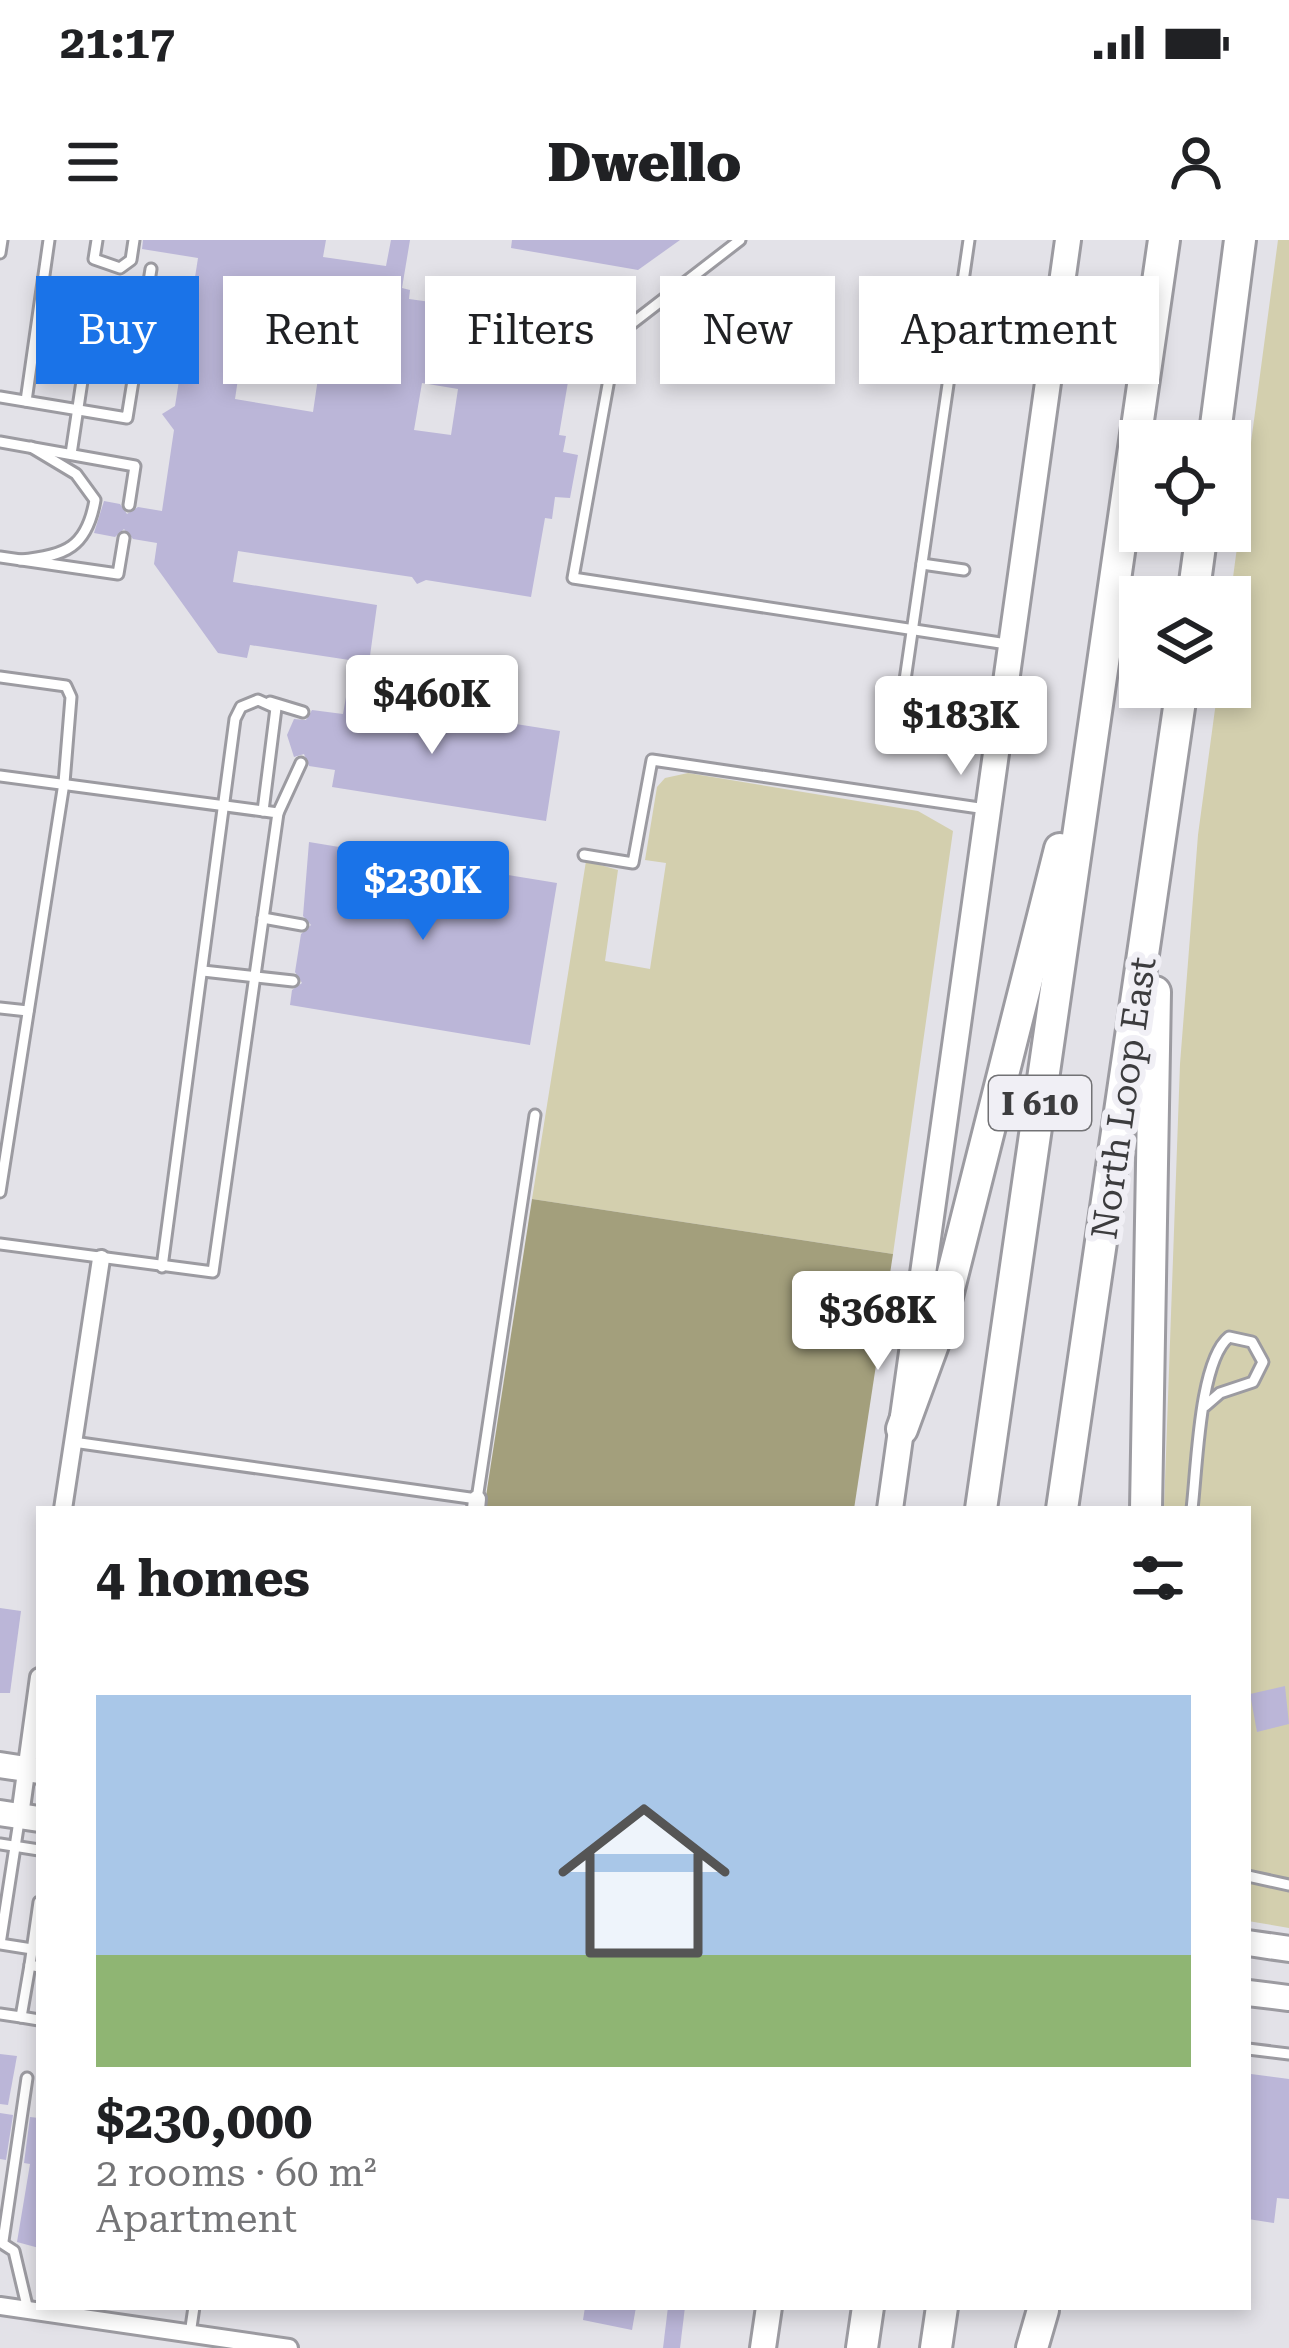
<!DOCTYPE html>
<html lang="en">
<head>
<meta charset="utf-8">
<style>
  :root { --surface:#fff; --page:#f2f2f2; --text:#202124; --muted:#757577; --line:#e0e0e0; --accent:#1a73e8 }
  body { margin:0; font-family:"Roboto Serif",serif; background:var(--page); color:var(--text); height:100vh; display:flex; flex-direction:column; font-size:45px; white-space:nowrap }
  * { box-sizing:border-box; margin:0 }
  p { font-size:39px; color:var(--muted) }
  .icon { flex:none; width:66px; height:66px; fill:none; stroke:currentColor; stroke-width:2; stroke-linecap:round; stroke-linejoin:round }
  .map { position:relative; flex:1; overflow:hidden }
  .drawer { position:absolute; left:36px; top:1266px; width:1215px; height:804px; display:flex; flex-direction:column; background:var(--surface); border-radius:0px; box-shadow:0 6px 18px #0003 }
  .drawer>* { flex:none }
  .top-card { position:absolute; left:36px; top:36px; width:1218px; height:108px; display:flex; gap:24px }
  .fabs { position:absolute; left:1119px; top:180px; display:grid; gap:24px }
  .fabs a { display:grid; place-items:center; width:132px; height:132px; border-radius:0px; background:var(--surface); box-shadow:0 6px 18px #0003; font-size:60px }
  .price { position:absolute; translate:-50% -102px; padding:0 27px; border-radius:12px; background:#fff; color:#222; font-size:39px; line-height:78px; filter:drop-shadow(0 3px 6px #0008) }
  .price::after { content:''; position:absolute; left:50%; top:72px; width:36px; height:27px; margin-left:-18px; background:inherit; clip-path:polygon(0 0,100% 0,50% 100%) }
  .price.selected { background:var(--accent); color:#fff }
  ul { padding:0; list-style:none }
  li { display:grid; align-content:center; gap:24px; height:636px; padding:0 60px }
  li+li { border-top:3px solid var(--line) }
  li span { display:grid; place-items:center; height:372px; border-radius:0px; color:#555 }
  li>.icon { margin-inline-start:auto }
  span .icon { width:216px; height:216px; fill:#fffc; stroke-width:1 }
  li b { font-size:51px }
  h2 { display:flex; justify-content:space-between; align-items:center; height:144px; padding:0 60px; font-size:51px }
  .tag { padding:0 42px; border-radius:0px; background:var(--surface); box-shadow:0 6px 18px #0003; font-size:42px; line-height:108px }
  .tag.selected { background:var(--accent); color:#fff }
  .status { display:flex; justify-content:space-between; align-items:center; height:84px; padding:0 60px; background:var(--surface); direction:ltr }
  .status svg { height:33px; fill:currentColor }
  header { display:flex; justify-content:space-between; align-items:center; height:156px; padding:0 60px; background:var(--surface); font-size:54px; font-weight:800 }
  .map>svg:first-child { display:block }
</style>
</head>
<body>
<div class="status"><b>21:17</b><svg viewBox="0 0 49 12"><path d="M0 12V9h3v3zM5 12V6h3v6zM10 12V3h3v9zM15 12V0h3v12zM26 1h20v11H26zM47 4h2v5h-2z"/></svg></div>
<header><svg class="icon" aria-label="menu" viewBox="0 0 24 24"><path d="M4 6h16M4 12h16M4 18h16"/></svg>Dwello<svg class="icon" aria-label="person" viewBox="0 0 24 24"><circle cx="12" cy="8" r="4"/><path d="M4 21q1-7 8-7t8 7"/></svg></header>
<div class="map">
<svg width="1289" height="2108" viewBox="0 0 1289 2108">
  <rect width="100%" height="100%" fill="#e3e2e8"/>
  <!-- green -->
  <g fill="#d3cfae">
    <path d="M1278,0H1289V1688L1248,1681V1269H1164L1180,824L1198,595L1218,447H1230V360Z"/>
    <path d="M688,533L918,571L953,591L893,1014L532,959L586,621L618,630L605,721L650,729L666,623L645,620L657,547L665,538Z"/>
  </g>
  <!-- forest -->
  <path fill="#a39f7c" d="M532,959L893,1014L854,1269H484Z"/>
  <!-- building -->
  <g fill="#bbb6d8" fill-rule="evenodd">
    <path d="M143,0H326L323,17L386,26L391,0H410L402,48L410,50L409,59L567,81L580,71L559,195L566,196L563,212L578,215L570,258L555,257L552,279L545,278L531,357L426,340L417,344L412,337L238,311L233,342L377,365L369,423L250,405L247,418L218,413L154,324L157,303L133,299L124,289L115,297L94,293L104,261L120,264L127,274L138,267L162,271L174,190L162,174L175,166L198,18L142,9ZM244,99L322,111L313,172L235,159ZM422,143L458,149L451,195L414,190Z"/>
    <path d="M512,0H680L638,30L511,8Z"/>
    <path d="M346,457L560,491L546,581L332,547L335,530L309,526L304,514L294,517L287,495L294,479L306,480L312,470L343,474Z"/>
    <path d="M309,602L557,643L530,805L290,765L292,750L302,743L295,732L301,694L311,685L303,676Z"/>
    <path d="M0,1368L21,1371L10,1453H0Z"/>
    <path d="M1285,1446L1289,1484L1257,1492L1250,1454Z"/>
    <path d="M0,1814L17,1816L8,1865L0,1864Z"/>
    <path d="M1251,1834L1289,1839V1959L1277,1958L1274,1983L1248,1979Z"/>
    <path d="M0,1873L13,1875L6,1920L0,1919Z"/>
    <path d="M30,1877L39,1878V2008L17,2002L30,1924L24,1923Z"/>
    <path d="M585,2067H636L632,2090L583,2080Z"/>
    <path d="M668,2067H685L680,2108H663Z"/>
  </g>
  <g fill="none" stroke-linecap="round" stroke-linejoin="round">
    <defs>
      <g id="lane">
        <path d="M97,0L94,19L120,28L131,20L134,0"/>
        <path d="M740,0L617,95L573,338L1007,404"/>
        <path d="M0,13L2,0"/>
        <path d="M0,157L127,178L151,29"/>
        <path d="M26,161L49,0"/>
        <path d="M0,202L135,226L129,265"/>
        <path d="M71,214L96,48"/>
        <path d="M0,317L118,334L124,298"/>
        <path d="M20,320C66,316 87,307 95,260L76,234L31,207"/>
        <path d="M922,324L964,330"/>
        <path d="M0,437L66,446L71,457L64,543L0,952"/>
        <path d="M905,440L969,0"/>
        <path d="M270,462L303,472"/>
        <path d="M0,536L278,573L213,1032L0,1004"/>
        <path d="M278,573L301,523"/>
        <path d="M584,615L633,623L652,520L986,569"/>
        <path d="M263,678L302,685"/>
        <path d="M203,731L293,741"/>
        <path d="M0,768L28,771"/>
        <path d="M162,1027L235,479L241,467L258,460L276,468L263,571"/>
        <path d="M73,1202L477,1259L535,875"/>
        <path d="M1192,1269C1197,1229 1199,1121 1229,1097L1252,1102L1263,1122L1253,1142L1220,1153L1205,1166"/>
        <path d="M19,1581L0,1704L32,1709"/>
        <path d="M0,1604L39,1610"/>
        <path d="M1248,1636L1289,1645"/>
        <path d="M39,1662L30,1725L39,1727"/>
        <path d="M0,1774L21,1777L30,1725"/>
        <path d="M21,1777L39,1780"/>
        <path d="M1248,1809L1289,1814"/>
        <path d="M3,2001L27,1838"/>
        <path d="M0,2002L14,2011L28,2070"/>
        <path d="M190,2094L194,2067"/>
      </g>
      <g id="street">
        <path d="M63,1269L101,1019"/>
        <path d="M476,1269L477,1259"/>
        <path d="M20,1576L39,1437"/>
        <path d="M0,2066L289,2108"/>
      </g>
      <g id="secondary">
        <path d="M890,1269L1068,0"/>
        <path d="M0,1525L39,1531"/>
        <path d="M0,1573L39,1579"/>
        <path d="M1248,1703L1289,1709"/>
        <path d="M1248,1753L1289,1758"/>
        <path d="M763,2108L769,2067"/>
      </g>
      <g id="highway">
        <path d="M1214,201L1240,0"/>
        <path d="M1193,357L1202,291"/>
        <path d="M902,1189L939,1088L1060,609"/>
        <path d="M981,1269L1164,0"/>
        <path d="M1062,1269L1182,447"/>
        <path d="M1146,1269L1155,752"/>
        <path d="M862,2108L868,2067"/>
        <path d="M936,2108L942,2067"/>
        <path d="M1032,2108L1043,2070"/>
      </g>
    </defs>
    <!-- lane casing -->
    <use href="#lane" stroke="#9c9ba1" stroke-width="15"/>
    <!-- street casing -->
    <use href="#street" stroke="#9c9ba1" stroke-width="22"/>
    <!-- secondary casing -->
    <use href="#secondary" stroke="#9c9ba1" stroke-width="30"/>
    <!-- highway casing -->
    <use href="#highway" stroke="#9c9ba1" stroke-width="36"/>
    <!-- lane -->
    <use href="#lane" stroke="#fff" stroke-width="9"/>
    <!-- street -->
    <use href="#street" stroke="#fff" stroke-width="16"/>
    <!-- secondary -->
    <use href="#secondary" stroke="#fff" stroke-width="24"/>
    <!-- highway -->
    <use href="#highway" stroke="#fff" stroke-width="30"/>
  </g>
  <g text-anchor="middle" stroke-width="12" stroke-linejoin="round" paint-order="stroke">
    <!-- shield labels -->
    <rect fill="#f0eff5" stroke="#727275" stroke-width="3" x="989" y="836" width="102" height="54" rx="9"/>
    <g font-size="33" font-weight="bold" fill="#3c3c3e">
      <text x="1040" y="875">I 610</text>
    </g>
    <!-- street labels -->
    <g font-size="36" fill="#3c3c3e" stroke="#f0eff5">
      <text transform="translate(1123 858) rotate(-82)" y="13">North Loop East</text>
    </g>
  </g>
</svg>
<div class="fabs">
<a><svg class="icon" aria-label="locate" viewBox="0 0 24 24"><circle cx="12" cy="12" r="6"/><path d="M12 2v4M12 18v4M2 12h4M18 12h4"/></svg></a>
<a><svg class="icon" aria-label="layers" viewBox="0 0 24 24"><path d="M12 4l9 5-9 5-9-5zM3 14l9 5 9-5"/></svg></a>
</div>
<b class="price" style="left:432px;top:517px">$460K</b>
<b class="price" style="left:961px;top:538px">$183K</b>
<b class="price selected" style="left:423px;top:703px">$230K</b>
<b class="price" style="left:878px;top:1133px">$368K</b>
<div class="top-card">
<a class="tag selected">Buy</a>
<a class="tag">Rent</a>
<a class="tag">Filters</a>
<a class="tag">New</a>
<a class="tag">Apartment</a>
</div>
<section class="drawer">
<h2>4 homes<svg class="icon" aria-label="filters" viewBox="0 0 24 24"><path d="M4 7h16M4 17h16"/><circle cx="9" cy="7" r="2"/><circle cx="15" cy="17" r="2"/></svg></h2>
<ul>
<li><span style="background:linear-gradient(#a9c7e8 70%,#8fb573 0)"><svg class="icon" aria-label="home" viewBox="0 0 24 24"><path d="M3 11l9-7 9 7M6 9v11h12V9"/></svg></span><div><b>$230,000</b><p>2 rooms · 60 m²</p><p>Apartment</p></div></li>
</ul>
</section>
</div>
</body>
</html>
